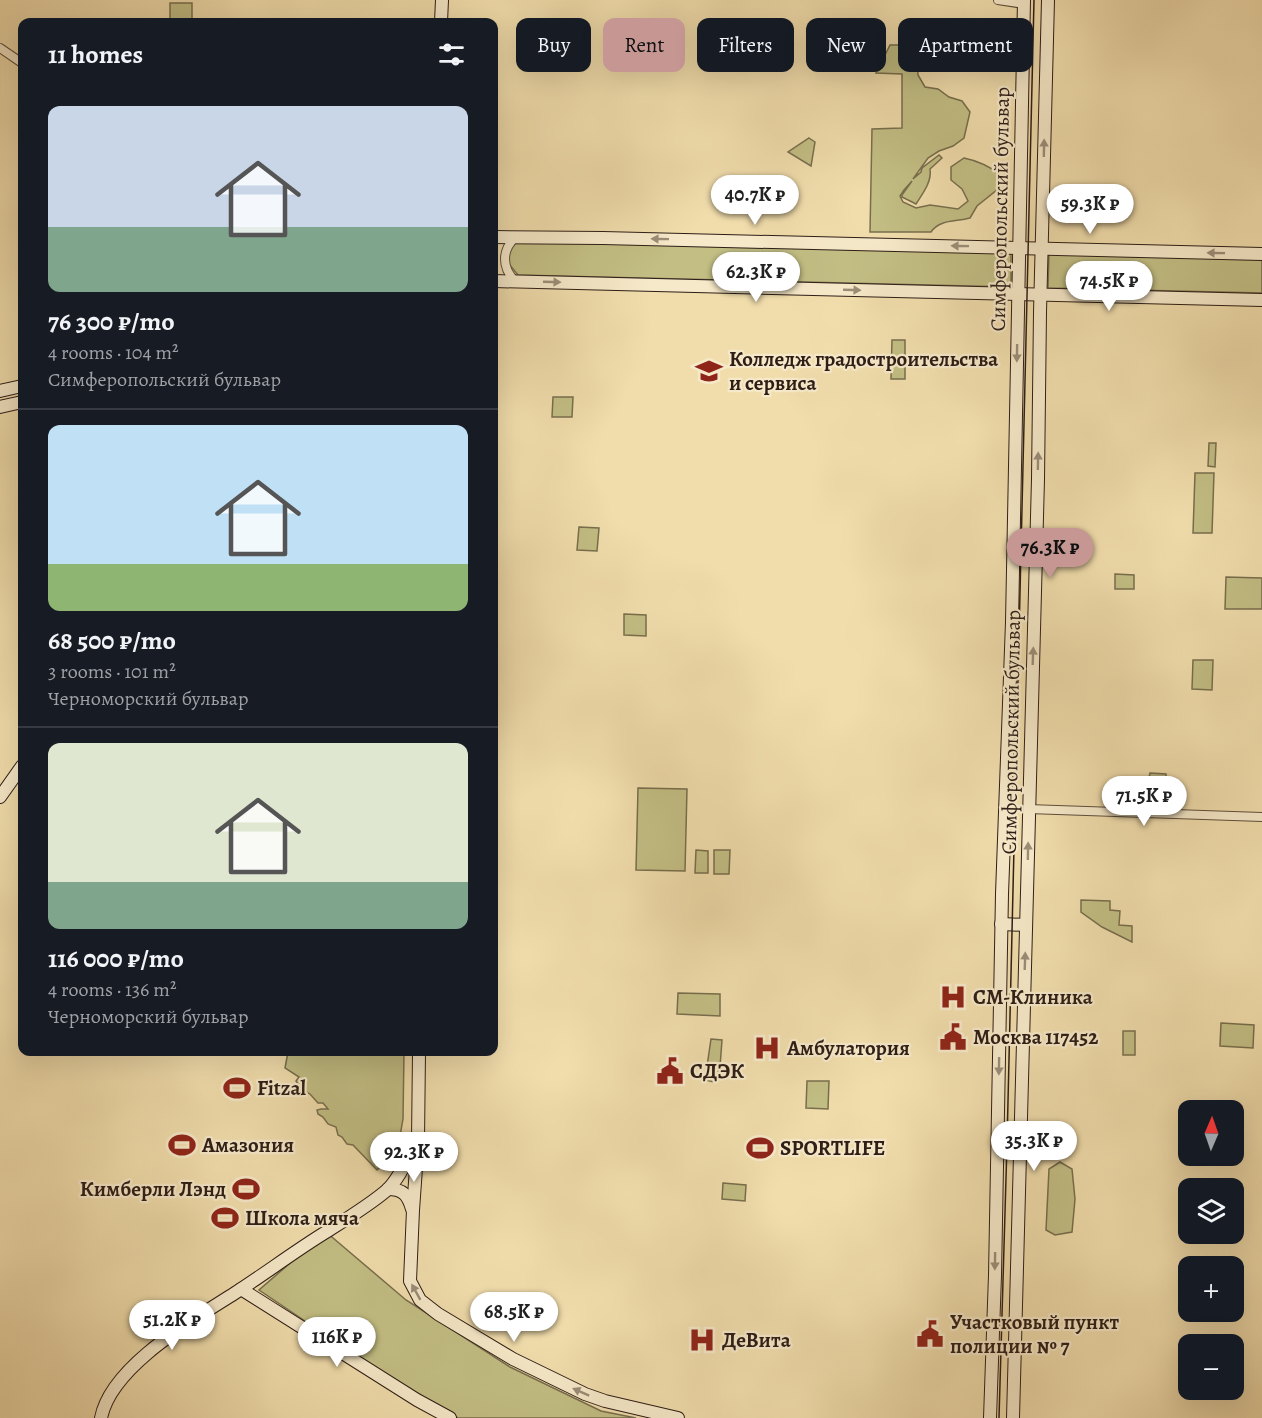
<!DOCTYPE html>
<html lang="en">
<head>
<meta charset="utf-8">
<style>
  :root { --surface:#171b24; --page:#20242c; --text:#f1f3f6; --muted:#9ea1a6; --line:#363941; --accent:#c59692 }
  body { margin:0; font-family:Alegreya,serif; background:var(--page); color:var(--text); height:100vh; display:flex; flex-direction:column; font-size:22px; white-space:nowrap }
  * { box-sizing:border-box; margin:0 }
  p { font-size:20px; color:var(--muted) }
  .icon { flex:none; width:33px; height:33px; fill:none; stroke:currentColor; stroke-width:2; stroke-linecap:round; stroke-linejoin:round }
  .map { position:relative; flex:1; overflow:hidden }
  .details { position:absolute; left:18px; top:18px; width:480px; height:1038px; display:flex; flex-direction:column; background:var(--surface); border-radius:12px; box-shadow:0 6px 24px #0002 }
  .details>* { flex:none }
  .hud { position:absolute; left:516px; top:18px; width:570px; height:54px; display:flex; gap:12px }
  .needle { width:39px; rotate:2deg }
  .tools { position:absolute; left:1178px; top:1100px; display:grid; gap:12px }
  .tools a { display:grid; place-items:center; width:66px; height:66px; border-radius:12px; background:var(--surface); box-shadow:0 6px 24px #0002; font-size:30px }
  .price { position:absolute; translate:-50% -51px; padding:0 14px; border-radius:21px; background:#fff; color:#222; font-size:20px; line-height:39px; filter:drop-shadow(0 2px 3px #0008) }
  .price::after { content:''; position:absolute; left:50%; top:36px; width:18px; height:14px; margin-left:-9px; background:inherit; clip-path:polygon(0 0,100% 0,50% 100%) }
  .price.current { background:var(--accent); color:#111 }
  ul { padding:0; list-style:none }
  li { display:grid; align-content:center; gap:12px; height:318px; padding:0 30px }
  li+li { border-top:2px solid var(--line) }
  li span { display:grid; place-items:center; height:186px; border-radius:12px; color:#555 }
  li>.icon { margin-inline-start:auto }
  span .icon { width:108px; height:108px; fill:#fffc; stroke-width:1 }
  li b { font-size:26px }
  h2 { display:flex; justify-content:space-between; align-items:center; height:72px; padding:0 30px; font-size:26px }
  .pill { padding:0 21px; border-radius:12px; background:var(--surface); box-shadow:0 6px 24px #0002; font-size:21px; line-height:54px }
  .pill.current { background:var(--accent); color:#111 }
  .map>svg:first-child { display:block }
</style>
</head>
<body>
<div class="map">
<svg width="1262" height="1418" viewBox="0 0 1262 1418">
  <rect width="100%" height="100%" fill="#f1ddac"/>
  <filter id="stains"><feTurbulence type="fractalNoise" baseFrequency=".00333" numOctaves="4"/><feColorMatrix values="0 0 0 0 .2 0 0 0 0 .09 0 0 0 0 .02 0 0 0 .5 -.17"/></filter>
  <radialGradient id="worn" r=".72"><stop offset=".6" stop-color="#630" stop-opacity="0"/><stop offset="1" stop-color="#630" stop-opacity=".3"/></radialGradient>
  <!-- green -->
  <g fill="#c2be84" stroke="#786e4d" stroke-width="1.5">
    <rect x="170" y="3" width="22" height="19"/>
    <path d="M890,45H904L917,48L918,75L925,87L938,89L949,97L962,101L970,112L964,138L953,146L939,151L928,158L913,179L921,172L922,168L939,155L942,158L930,169C932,182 923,193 916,204L902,197V195L912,181L904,190L900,196L903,202L916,208L930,205L958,209L968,201L962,189L951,180V167L964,158C979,161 989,166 1001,175L998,189L977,206L970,218C956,222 940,219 931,232H870L872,129L902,128V74L876,73Z"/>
    <path d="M809,138L815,142L811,166L788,152Z"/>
    <path d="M518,239L1011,252V287L518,275L509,264V249Z"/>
    <path d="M1049,252L1262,259V293L1048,288Z"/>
    <path d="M892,340H905V379H891Z"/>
    <path d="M553,397H573L572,417H552Z"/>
    <path d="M1209,443H1216L1215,467L1208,466Z"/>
    <path d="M1195,473H1214L1212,533H1193Z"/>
    <path d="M579,527L599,528L597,551L577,550Z"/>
    <path d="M1115,574L1134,575V589H1115Z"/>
    <path d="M1226,577L1262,578V609H1225Z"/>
    <path d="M624,614L646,615V636L624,635Z"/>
    <path d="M1193,660H1213L1212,690L1192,689Z"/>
    <path d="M1150,773L1166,774V785H1153L1152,791L1137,790V778H1149Z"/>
    <path d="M638,788L687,789L685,871L636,870Z"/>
    <path d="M696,850L708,851V873H695Z"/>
    <path d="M714,850H730L729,874H714Z"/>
    <path d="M1081,900L1110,901V910L1120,911L1119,925L1132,926V942L1102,927L1081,912Z"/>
    <path d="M678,993L720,994V1016L677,1014Z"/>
    <path d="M1221,1023L1254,1025L1253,1048L1220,1046Z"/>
    <rect x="1123" y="1031" width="12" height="24"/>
    <path d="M711,1039L722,1040L720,1067L717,1080L714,1082L705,1080Z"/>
    <path d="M288,1052H404L403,1119L400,1136L384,1163L377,1170L353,1145L347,1144L342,1137L338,1135L336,1127L328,1124L323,1117L318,1114L317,1110L321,1109H328L323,1103H318L310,1094L301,1089L296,1081L299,1077L285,1068Z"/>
    <path d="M807,1081H829L828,1109L806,1108Z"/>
    <path d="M1060,1162L1072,1169L1075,1199L1072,1232L1055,1235L1046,1230L1049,1169Z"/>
    <path d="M723,1183L746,1185L745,1201L722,1199Z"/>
    <path d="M326,1232L406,1300L510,1367L601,1411L636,1418H458L418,1397L259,1290Z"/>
  </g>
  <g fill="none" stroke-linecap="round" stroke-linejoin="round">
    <defs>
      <g id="street">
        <path d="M998,0L1024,4"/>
        <path d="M0,48L22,63"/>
        <path d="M515,281C502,268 501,250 516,237"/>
        <path d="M1028,809L1262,817"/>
      </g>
      <g id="secondary">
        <path d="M441,22L442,0"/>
        <path d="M494,237L603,238L1262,254"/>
        <path d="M494,281L1262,300"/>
        <path d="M0,391L22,386"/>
        <path d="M0,407L22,402"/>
        <path d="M0,797L22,766"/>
        <path d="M1001,924L1026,925"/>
        <path d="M419,1052L418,1140L413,1210L410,1281L420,1300L438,1314L513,1359L585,1394L605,1401L678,1418"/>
        <path d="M388,1189C403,1189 408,1195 412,1209"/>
        <path d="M241,1289L417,1400L450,1418"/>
        <path d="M101,1418C111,1366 193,1320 235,1293C266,1273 295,1251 326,1232C345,1220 371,1204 387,1190C399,1179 408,1158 416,1143"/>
        <path d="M990,1418L995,1275L1002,894L1012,622L1024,0"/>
        <path d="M1013,1418L1038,479L1040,312L1048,0"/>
      </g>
    </defs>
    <!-- street casing -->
    <use href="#street" stroke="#5e4d3c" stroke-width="10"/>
    <!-- secondary casing -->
    <use href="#secondary" stroke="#2d1d16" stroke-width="14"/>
    <!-- street -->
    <use href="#street" stroke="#f6e9c9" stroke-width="8"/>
    <!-- secondary -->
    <use href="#secondary" stroke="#f6e9c9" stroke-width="12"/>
    <!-- tram -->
    <path stroke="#2d1d16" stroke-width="1.5" d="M999,1418L1007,1144L1034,0"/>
  </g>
  <!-- one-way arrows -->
  <defs><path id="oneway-solid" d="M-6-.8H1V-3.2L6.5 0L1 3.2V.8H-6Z" transform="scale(1.5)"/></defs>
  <g fill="#9c8d78">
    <use href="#oneway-solid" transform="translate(1044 148) rotate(-89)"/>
    <use href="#oneway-solid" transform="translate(660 239) rotate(-179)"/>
    <use href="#oneway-solid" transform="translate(960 246) rotate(-179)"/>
    <use href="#oneway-solid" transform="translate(1216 253) rotate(-179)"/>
    <use href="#oneway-solid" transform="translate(552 282) rotate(2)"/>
    <use href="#oneway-solid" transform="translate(852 290) rotate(2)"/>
    <use href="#oneway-solid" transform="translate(1017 353) rotate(91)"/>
    <use href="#oneway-solid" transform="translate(1038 461) rotate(-89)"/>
    <use href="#oneway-solid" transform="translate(1033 656) rotate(-88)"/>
    <use href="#oneway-solid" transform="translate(1028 851) rotate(-89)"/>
    <use href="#oneway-solid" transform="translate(1025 961) rotate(-88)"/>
    <use href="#oneway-solid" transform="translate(999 1066) rotate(91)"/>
    <use href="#oneway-solid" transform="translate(995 1261) rotate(91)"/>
    <use href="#oneway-solid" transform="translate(416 1292) rotate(-119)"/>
    <use href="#oneway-solid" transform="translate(581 1392) rotate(-156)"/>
  </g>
  <!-- icons -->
  <defs>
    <symbol id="university-bare" viewBox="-9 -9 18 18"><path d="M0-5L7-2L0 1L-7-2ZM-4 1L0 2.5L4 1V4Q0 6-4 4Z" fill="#8f2418" stroke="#f6e9c9" stroke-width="2.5" paint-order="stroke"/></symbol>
    <symbol id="hospital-bare" viewBox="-9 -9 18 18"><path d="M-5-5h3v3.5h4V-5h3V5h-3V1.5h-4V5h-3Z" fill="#8f2418" stroke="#f6e9c9" stroke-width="2.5" paint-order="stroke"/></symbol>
    <symbol id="civic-bare" viewBox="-9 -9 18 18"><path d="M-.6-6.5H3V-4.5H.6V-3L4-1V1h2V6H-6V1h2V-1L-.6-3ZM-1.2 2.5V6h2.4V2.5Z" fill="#8f2418" stroke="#f6e9c9" stroke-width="2.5" paint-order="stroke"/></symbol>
    <symbol id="stadium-bare" viewBox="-9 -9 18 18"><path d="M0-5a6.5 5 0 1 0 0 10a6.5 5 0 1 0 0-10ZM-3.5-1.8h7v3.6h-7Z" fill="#8f2418" stroke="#f6e9c9" stroke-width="2.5" paint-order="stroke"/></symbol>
  </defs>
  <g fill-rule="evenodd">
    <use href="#university-bare" x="690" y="352" width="38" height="38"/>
    <use href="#hospital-bare" x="934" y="978" width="38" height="38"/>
    <use href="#civic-bare" x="934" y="1018" width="38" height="38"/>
    <use href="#hospital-bare" x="748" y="1029" width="38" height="38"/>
    <use href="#civic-bare" x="651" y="1052" width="38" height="38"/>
    <use href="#stadium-bare" x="218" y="1069" width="38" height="38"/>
    <use href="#stadium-bare" x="163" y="1126" width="38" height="38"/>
    <use href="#stadium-bare" x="741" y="1129" width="38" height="38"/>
    <use href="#stadium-bare" x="227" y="1170" width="38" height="38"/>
    <use href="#stadium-bare" x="206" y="1199" width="38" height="38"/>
    <use href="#civic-bare" x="911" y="1315" width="38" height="38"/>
    <use href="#hospital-bare" x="683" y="1321" width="38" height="38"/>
  </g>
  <g text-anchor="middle" stroke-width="4.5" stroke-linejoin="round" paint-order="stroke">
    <!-- street labels -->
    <g font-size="21" fill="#2d1d16" stroke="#f6e9c9">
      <text transform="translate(1000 209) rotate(-89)" y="7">Симферопольский бульвар</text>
      <text transform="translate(1011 732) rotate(-89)" y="7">Симферопольский бульвар</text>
    </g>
    <!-- poi labels -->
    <g font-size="21" font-weight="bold" fill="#2d1d16" stroke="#f6e9c9" text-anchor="start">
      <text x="729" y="366">Колледж градостроительства<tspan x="729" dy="24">и сервиса</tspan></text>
      <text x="973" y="1004">СМ-Клиника</text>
      <text x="973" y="1044">Москва 117452</text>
      <text x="787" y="1055">Амбулатория</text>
      <text x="690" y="1078">СДЭК</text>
      <text x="257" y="1095">Fitzal</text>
      <text x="202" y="1152">Амазония</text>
      <text x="780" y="1155">SPORTLIFE</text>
      <text x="226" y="1196" text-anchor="end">Кимберли Лэнд</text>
      <text x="245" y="1225">Школа мяча</text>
      <text x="950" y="1329">Участковый пункт<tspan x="950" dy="24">полиции № 7</tspan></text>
      <text x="722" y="1347">ДеВита</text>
    </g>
  </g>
  <rect width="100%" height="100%" filter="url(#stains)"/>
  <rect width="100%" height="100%" fill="url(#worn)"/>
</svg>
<div class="tools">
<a><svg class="needle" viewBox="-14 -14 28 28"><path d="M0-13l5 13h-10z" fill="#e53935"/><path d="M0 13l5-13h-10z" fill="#9ea1a6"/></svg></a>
<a><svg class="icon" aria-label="layers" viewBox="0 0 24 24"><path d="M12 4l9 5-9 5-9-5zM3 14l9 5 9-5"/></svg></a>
<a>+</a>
<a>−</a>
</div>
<b class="price" style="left:755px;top:226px">40.7K ₽</b>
<b class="price" style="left:1090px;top:235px">59.3K ₽</b>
<b class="price" style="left:756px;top:303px">62.3K ₽</b>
<b class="price" style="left:1109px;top:312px">74.5K ₽</b>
<b class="price current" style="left:1050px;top:579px">76.3K ₽</b>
<b class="price" style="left:1144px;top:827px">71.5K ₽</b>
<b class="price" style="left:1034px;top:1172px">35.3K ₽</b>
<b class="price" style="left:414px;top:1183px">92.3K ₽</b>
<b class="price" style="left:514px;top:1343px">68.5K ₽</b>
<b class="price" style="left:172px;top:1351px">51.2K ₽</b>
<b class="price" style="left:337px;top:1368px">116K ₽</b>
<div class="hud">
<a class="pill">Buy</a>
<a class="pill current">Rent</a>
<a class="pill">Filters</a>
<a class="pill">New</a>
<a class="pill">Apartment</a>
</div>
<section class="details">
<h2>11 homes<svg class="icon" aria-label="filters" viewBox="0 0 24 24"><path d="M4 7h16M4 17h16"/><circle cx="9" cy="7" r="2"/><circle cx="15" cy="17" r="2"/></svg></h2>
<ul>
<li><span style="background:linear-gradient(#c9d6e8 65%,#7fa58c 0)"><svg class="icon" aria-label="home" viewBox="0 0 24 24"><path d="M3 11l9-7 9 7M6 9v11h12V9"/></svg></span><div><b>76 300 ₽/mo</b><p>4 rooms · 104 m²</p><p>Симферопольский бульвар</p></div></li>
<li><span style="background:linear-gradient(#bfe0f5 75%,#8fb573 0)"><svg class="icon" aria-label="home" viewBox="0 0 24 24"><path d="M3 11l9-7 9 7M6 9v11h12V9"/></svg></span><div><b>68 500 ₽/mo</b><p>3 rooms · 101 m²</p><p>Черноморский бульвар</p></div></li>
<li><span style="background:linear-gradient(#dfe7d0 75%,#7fa58c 0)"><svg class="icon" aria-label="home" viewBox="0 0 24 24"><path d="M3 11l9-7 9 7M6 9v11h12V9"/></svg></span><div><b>116 000 ₽/mo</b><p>4 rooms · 136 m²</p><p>Черноморский бульвар</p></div></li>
</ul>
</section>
</div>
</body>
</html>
